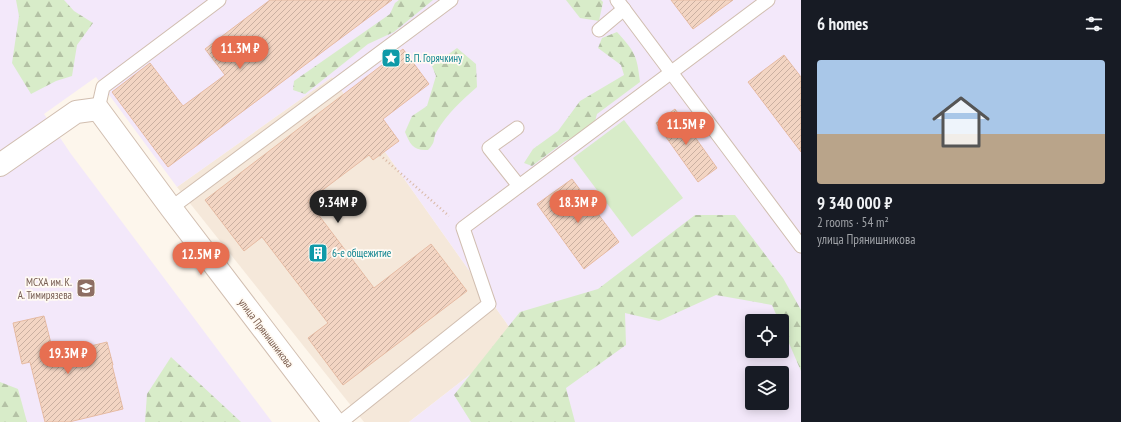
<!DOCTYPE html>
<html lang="en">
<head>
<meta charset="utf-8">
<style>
  :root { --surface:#171b24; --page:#20242c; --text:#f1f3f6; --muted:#9ea1a6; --line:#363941; --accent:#e76f51 }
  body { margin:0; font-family:"PT Sans Narrow",sans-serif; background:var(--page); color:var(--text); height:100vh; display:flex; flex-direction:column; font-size:15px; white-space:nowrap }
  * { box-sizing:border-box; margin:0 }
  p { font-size:13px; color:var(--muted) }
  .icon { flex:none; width:22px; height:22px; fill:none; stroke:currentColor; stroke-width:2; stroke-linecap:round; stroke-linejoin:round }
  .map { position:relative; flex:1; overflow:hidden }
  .panel { display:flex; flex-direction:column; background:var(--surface); width:320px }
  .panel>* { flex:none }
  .tools { position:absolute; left:745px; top:314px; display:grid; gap:8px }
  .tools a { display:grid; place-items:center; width:44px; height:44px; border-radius:4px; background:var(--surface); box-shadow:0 2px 10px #0003; font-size:20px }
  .price { position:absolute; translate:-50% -34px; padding:0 9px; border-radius:14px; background:var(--accent); color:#fff; font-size:13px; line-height:26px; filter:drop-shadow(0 1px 2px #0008) }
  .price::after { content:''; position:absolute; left:50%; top:24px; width:12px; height:9px; margin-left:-6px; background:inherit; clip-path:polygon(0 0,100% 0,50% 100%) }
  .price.current { background:#222; color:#fff }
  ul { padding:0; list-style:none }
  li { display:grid; align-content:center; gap:8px; height:212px; padding:0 16px }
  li+li { border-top:1px solid var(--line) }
  li span { display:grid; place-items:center; height:124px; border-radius:4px; color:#555 }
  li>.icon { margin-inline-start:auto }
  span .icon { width:72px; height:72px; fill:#fffc; stroke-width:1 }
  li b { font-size:17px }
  h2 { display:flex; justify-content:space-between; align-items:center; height:48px; padding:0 16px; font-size:17px }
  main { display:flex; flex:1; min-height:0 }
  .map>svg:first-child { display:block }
</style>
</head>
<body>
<main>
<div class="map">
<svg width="801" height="422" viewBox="0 0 801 422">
  <defs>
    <pattern id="forest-firs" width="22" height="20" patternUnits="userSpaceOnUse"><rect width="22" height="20" fill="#d8ecc9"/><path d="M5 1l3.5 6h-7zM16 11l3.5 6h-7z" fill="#b4c2a5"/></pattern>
    <pattern id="building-hatch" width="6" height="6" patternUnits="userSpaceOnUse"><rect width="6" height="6" fill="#f3d5c3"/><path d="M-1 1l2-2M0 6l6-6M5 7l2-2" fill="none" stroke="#cab0a1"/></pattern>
  </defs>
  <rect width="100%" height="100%" fill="#fdf6ec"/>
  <!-- residential -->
  <path fill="#f5e8da" d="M332,77L517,338L409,422H364L177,187Z"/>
  <!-- education -->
  <path fill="#f3e8fa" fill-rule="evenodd" d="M0,0H801V422H409L517,338L332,77L177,187L96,77L44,114L71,154L272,422H0ZM752,321H782V351H752ZM752,373H782V403H752Z"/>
  <!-- grass -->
  <path fill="#d8ecc9" d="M624,120L683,198L632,237L573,158Z"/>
  <!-- forest -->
  <g fill="url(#forest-firs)">
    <path d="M16,0H64L74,11L93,23L77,45L72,76L56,81L31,94L12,63L19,16Z"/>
    <path d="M399,0H433L394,32L368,44L305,94L293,90L294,81L390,14L395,3Z"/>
    <path d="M566,0H601L603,2L599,21L580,18Z"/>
    <path d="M617,32C635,52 637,55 640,82L597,114L594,125L564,142L532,166L524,163L533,149L558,131L580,101L624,75L621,65L598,48L602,38Z"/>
    <path d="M457,48L476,64L477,87C462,100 447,114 437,131C432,139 437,141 428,150C413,151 410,144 405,132L412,116L427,106L436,76L432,66Z"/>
    <path d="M695,215H735L783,278L801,310V371L782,327V321H779L772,305L716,295L659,321L625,313L626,345L566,388L575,422H471L454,395L520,312L598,289Z"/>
    <path d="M171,357L241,422H145L147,394Z"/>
    <path d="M0,382L18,389L27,422H0Z"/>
  </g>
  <!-- building -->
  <g fill="url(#building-hatch)" stroke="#e6bba3">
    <path d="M270,0H392L168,167L112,92L150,63L183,106L225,75L205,49Z"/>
    <path d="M671,0H733L693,29Z"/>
    <path d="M403,49L429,84L383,119L399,141L373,160L369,155L308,201L374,288L431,244L467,291L343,385L308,338L328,323L262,237L244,251L205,200Z"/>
    <path d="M784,55L801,77V152L748,82Z"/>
    <path d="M675,109L717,168L698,182L656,123Z"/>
    <path d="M572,179L619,242L584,269L537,204Z"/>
    <path d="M44,316L54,355L107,342L113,365H112L123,409L69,422H45L30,362L22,364L13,323Z"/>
  </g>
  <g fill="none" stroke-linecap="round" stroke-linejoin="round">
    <defs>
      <g id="service">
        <path d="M617,0L801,246"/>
        <path d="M599,30L624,9"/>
        <path d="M98,109L103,87L219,0"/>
        <path d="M517,128L489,148L519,186"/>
        <path d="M171,208L451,0"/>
        <path d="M341,422L489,304L463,228L768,0"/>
      </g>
      <path id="minor" d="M0,165L76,112L98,109L171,208L334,422"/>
    </defs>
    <!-- service casing -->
    <use href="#service" stroke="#d1beb0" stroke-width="15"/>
    <!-- minor casing -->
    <use href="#minor" stroke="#d1beb0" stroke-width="24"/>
    <!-- path -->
    <path stroke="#d9b8a5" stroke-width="2.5" stroke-dasharray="1 3" stroke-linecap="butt" d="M380,155L449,216"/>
    <!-- service -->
    <use href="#service" stroke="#fff" stroke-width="13"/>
    <!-- minor -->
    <use href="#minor" stroke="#fff" stroke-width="22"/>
  </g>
  <!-- icons -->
  <defs>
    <symbol id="sight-square" viewBox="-11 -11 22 22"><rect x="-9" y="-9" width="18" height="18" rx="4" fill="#0f9aa8" stroke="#fffaf3"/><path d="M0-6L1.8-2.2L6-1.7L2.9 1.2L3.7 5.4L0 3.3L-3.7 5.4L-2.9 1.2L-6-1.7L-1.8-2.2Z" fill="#fff"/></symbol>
    <symbol id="building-square" viewBox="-11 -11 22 22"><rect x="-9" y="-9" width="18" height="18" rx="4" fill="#0f9aa8" stroke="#fffaf3"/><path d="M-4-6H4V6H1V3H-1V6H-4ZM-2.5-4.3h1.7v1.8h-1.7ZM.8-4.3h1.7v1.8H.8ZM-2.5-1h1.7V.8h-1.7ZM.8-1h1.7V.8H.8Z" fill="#fff"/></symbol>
    <symbol id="university-square" viewBox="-11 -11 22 22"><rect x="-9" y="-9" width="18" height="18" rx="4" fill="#8d6e63" stroke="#fffaf3"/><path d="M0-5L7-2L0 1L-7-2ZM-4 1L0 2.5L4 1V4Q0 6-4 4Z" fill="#fff"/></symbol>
  </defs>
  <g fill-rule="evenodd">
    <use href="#sight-square" x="380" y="47" width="22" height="22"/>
    <use href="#building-square" x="307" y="242" width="22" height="22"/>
    <use href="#university-square" x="75" y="277" width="22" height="22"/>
  </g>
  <g text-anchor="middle" stroke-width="3.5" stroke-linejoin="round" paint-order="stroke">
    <!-- culture labels -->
    <g font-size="11" fill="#0d838f" stroke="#fffaf3" text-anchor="start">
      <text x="405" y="62">В. П. Горячкину</text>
      <text x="332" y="257">6-е общежитие</text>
    </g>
    <!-- education labels -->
    <g font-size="11" fill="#785e54" stroke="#fffaf3" text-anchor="end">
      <text x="72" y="286">МСХА им. К.<tspan x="72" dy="13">А. Тимирязева</tspan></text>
    </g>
    <!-- street labels -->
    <g font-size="11" fill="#7a5c4d" stroke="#fffaf3">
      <text transform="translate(266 333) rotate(53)" y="4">улица Прянишникова</text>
    </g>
  </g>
</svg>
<div class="tools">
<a><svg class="icon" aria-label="locate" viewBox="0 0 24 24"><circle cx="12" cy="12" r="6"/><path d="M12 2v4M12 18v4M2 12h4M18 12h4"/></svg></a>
<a><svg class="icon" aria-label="layers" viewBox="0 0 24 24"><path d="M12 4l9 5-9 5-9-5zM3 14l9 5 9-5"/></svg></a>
</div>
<b class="price" style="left:240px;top:70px">11.3M ₽</b>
<b class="price" style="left:686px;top:146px">11.5M ₽</b>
<b class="price current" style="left:338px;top:224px">9.34M ₽</b>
<b class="price" style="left:578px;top:224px">18.3M ₽</b>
<b class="price" style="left:201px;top:276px">12.5M ₽</b>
<b class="price" style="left:68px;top:375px">19.3M ₽</b>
</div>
<section class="panel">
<h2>6 homes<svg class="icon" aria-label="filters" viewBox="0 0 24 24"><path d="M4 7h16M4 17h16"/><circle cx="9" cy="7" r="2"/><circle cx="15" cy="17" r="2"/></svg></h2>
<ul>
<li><span style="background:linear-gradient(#a9c7e8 60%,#b9a48a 0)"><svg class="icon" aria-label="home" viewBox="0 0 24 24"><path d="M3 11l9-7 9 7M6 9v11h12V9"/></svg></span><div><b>9 340 000 ₽</b><p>2 rooms · 54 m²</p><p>улица Прянишникова</p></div></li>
</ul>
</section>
</main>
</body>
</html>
